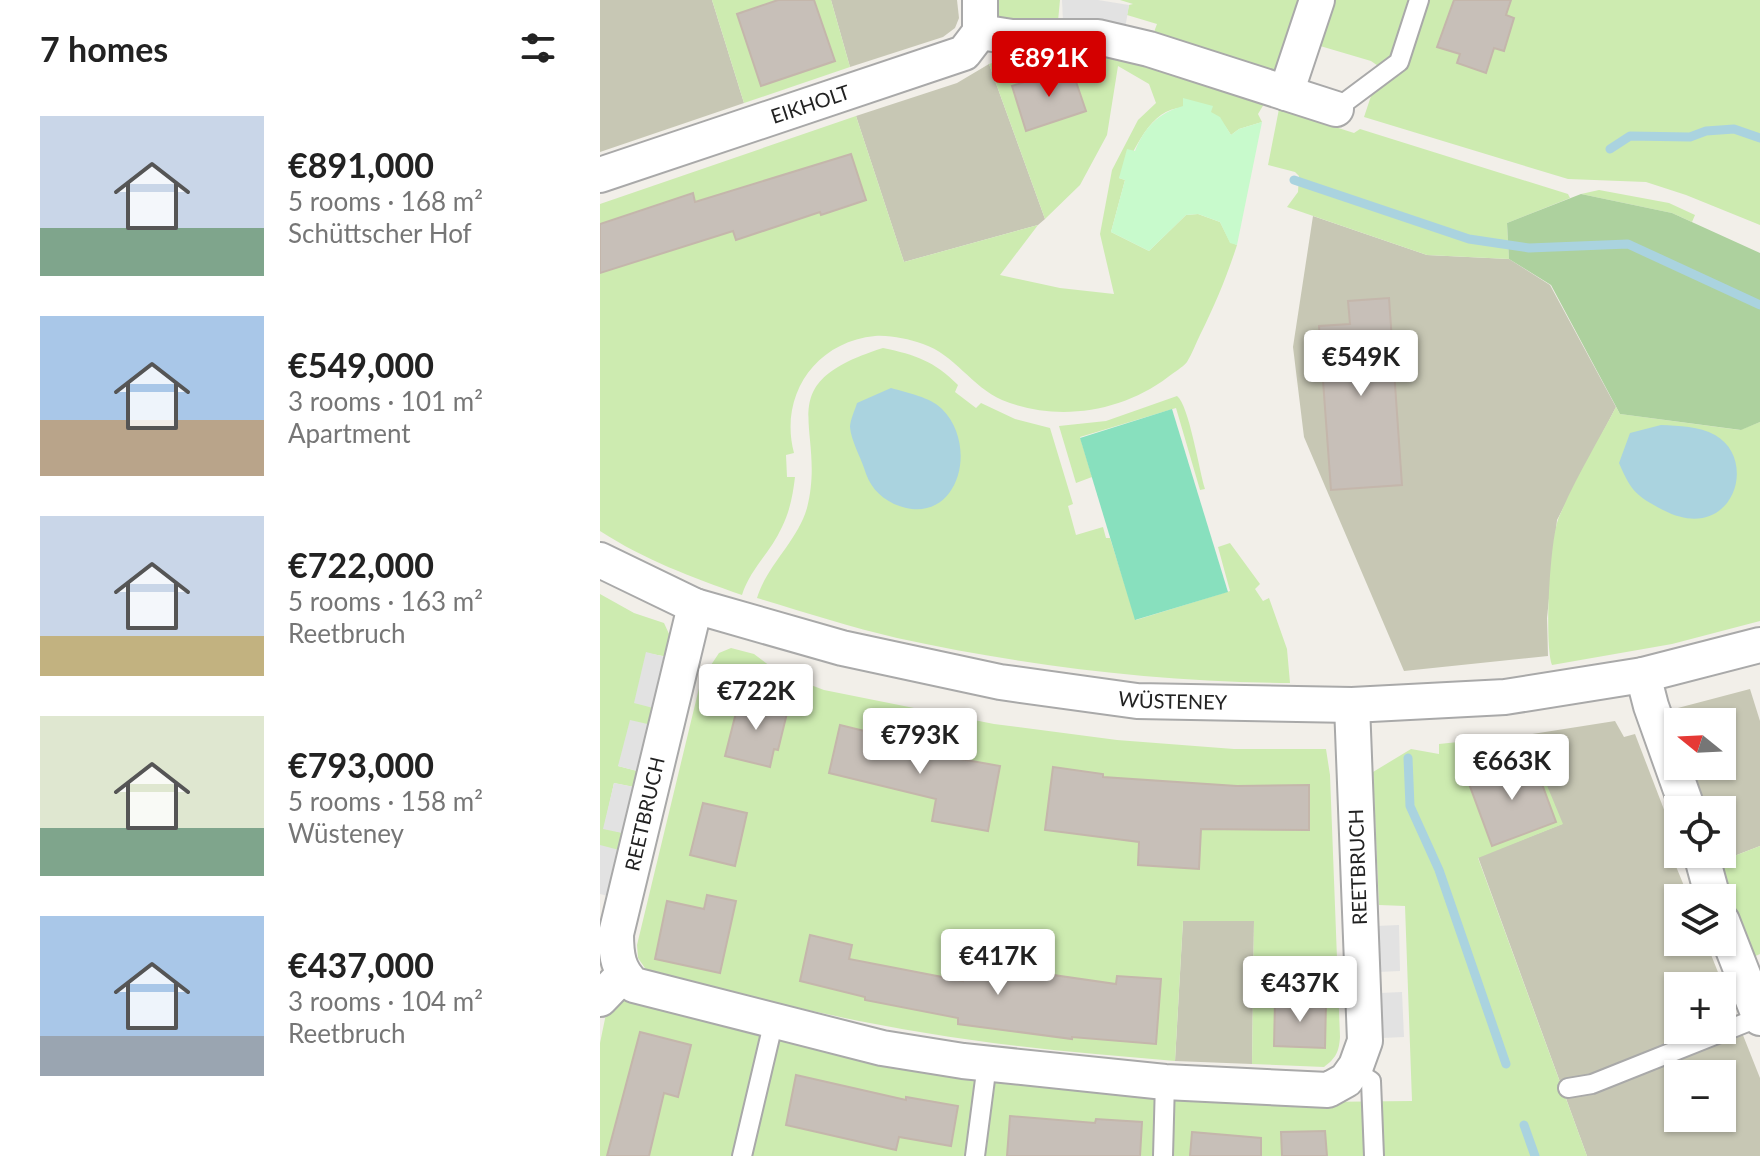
<!DOCTYPE html>
<html lang="en">
<head>
<meta charset="utf-8">
<style>
  :root { --surface:#fff; --page:#f2f2f2; --text:#222; --muted:#767676; --accent:#d40000 }
  body { margin:0; font-family:Lato,sans-serif; background:var(--page); color:var(--text); height:100vh; display:flex; flex-direction:column; font-size:30px; white-space:nowrap }
  * { box-sizing:border-box; margin:0 }
  p { font-size:26px; color:var(--muted) }
  .icon { flex:none; width:44px; height:44px; fill:none; stroke:currentColor; stroke-width:2; stroke-linecap:round; stroke-linejoin:round }
  .map { position:relative; flex:1; overflow:hidden }
  .drawer { display:flex; flex-direction:column; background:var(--surface); width:600px }
  .drawer>* { flex:none }
  .needle { width:52px; rotate:288deg }
  .fabs { position:absolute; left:1064px; top:708px; display:grid; gap:16px }
  .fabs a { display:grid; place-items:center; width:72px; height:72px; border-radius:0px; background:var(--surface); box-shadow:0 2px 6px #0004; font-size:40px }
  .price { position:absolute; translate:-50% -68px; padding:0 18px; border-radius:8px; background:#fff; color:#222; font-size:26px; line-height:52px; filter:drop-shadow(0 2px 4px #0008) }
  .price::after { content:''; position:absolute; left:50%; top:48px; width:24px; height:18px; margin-left:-12px; background:inherit; clip-path:polygon(0 0,100% 0,50% 100%) }
  .price.current { background:var(--accent); color:#fff }
  ul { padding:0; list-style:none }
  li { display:flex; align-items:center; gap:24px; height:200px; padding:0 40px }
  li span { display:grid; place-items:center; flex:none; width:224px; height:160px; border-radius:0px; color:#555 }
  li>.icon { margin-inline-start:auto }
  span .icon { width:96px; height:96px; fill:#fffc; stroke-width:1 }
  li b { font-size:34px }
  h2 { display:flex; justify-content:space-between; align-items:center; height:96px; padding:0 40px; font-size:34px }
  main { display:flex; flex:1; min-height:0 }
  .map>svg:first-child { display:block }
</style>
</head>
<body>
<main>
<section class="drawer">
<h2>7 homes<svg class="icon" aria-label="filters" viewBox="0 0 24 24"><path d="M4 7h16M4 17h16"/><circle cx="9" cy="7" r="2"/><circle cx="15" cy="17" r="2"/></svg></h2>
<ul>
<li><span style="background:linear-gradient(#c9d6e8 70%,#7fa58c 0)"><svg class="icon" aria-label="home" viewBox="0 0 24 24"><path d="M3 11l9-7 9 7M6 9v11h12V9"/></svg></span><div><b>€891,000</b><p>5 rooms · 168 m²</p><p>Schüttscher Hof</p></div></li>
<li><span style="background:linear-gradient(#a9c7e8 65%,#b9a48a 0)"><svg class="icon" aria-label="home" viewBox="0 0 24 24"><path d="M3 11l9-7 9 7M6 9v11h12V9"/></svg></span><div><b>€549,000</b><p>3 rooms · 101 m²</p><p>Apartment</p></div></li>
<li><span style="background:linear-gradient(#c9d6e8 75%,#c2b280 0)"><svg class="icon" aria-label="home" viewBox="0 0 24 24"><path d="M3 11l9-7 9 7M6 9v11h12V9"/></svg></span><div><b>€722,000</b><p>5 rooms · 163 m²</p><p>Reetbruch</p></div></li>
<li><span style="background:linear-gradient(#dfe7d0 70%,#7fa58c 0)"><svg class="icon" aria-label="home" viewBox="0 0 24 24"><path d="M3 11l9-7 9 7M6 9v11h12V9"/></svg></span><div><b>€793,000</b><p>5 rooms · 158 m²</p><p>Wüsteney</p></div></li>
<li><span style="background:linear-gradient(#a9c7e8 75%,#9aa5b1 0)"><svg class="icon" aria-label="home" viewBox="0 0 24 24"><path d="M3 11l9-7 9 7M6 9v11h12V9"/></svg></span><div><b>€437,000</b><p>3 rooms · 104 m²</p><p>Reetbruch</p></div></li>
</ul>
</section>
<div class="map">
<svg width="1160" height="1156" viewBox="0 0 1160 1156">
  <rect width="100%" height="100%" fill="#f2efe9"/>
  <!-- construction -->
  <g fill="#c7c7b4" fill-rule="evenodd">
    <path d="M0,0H112L144,103L0,152Z"/>
    <path d="M231,0H357L359,18L355,28L343,37L250,67Z"/>
    <path d="M389,64L445,219L438,225L304,262L256,116L357,83Z"/>
    <path d="M713,216L827,255L909,259L950,285L1016,407L957,520L947,618L948,656L804,671L704,437L693,347Z"/>
    <path d="M1150,689L1160,721V846L1116,863V854H1122V810H1104L1087,766H1122V722H1078V743L1071,719L1074,709Z"/>
    <path d="M1015,721L1024,737L1035,734L1073,833L1075,864L1089,898H1078V942H1106L1160,1078V1156H987L878,857L962,824L926,735ZM1078,986H1122V1030H1078ZM1078,1074H1122V1118H1078Z"/>
    <path d="M583,920L654,921L652,1064L575,1061Z"/>
  </g>
  <!-- grass -->
  <g fill="#cdebb0">
    <path d="M112,0H231L250,67L144,103Z"/>
    <path d="M392,0H460L458,21L409,23L396,15Z"/>
    <path d="M520,0H710L683,75L551,40L557,24L527,15L529,5L533,4Z"/>
    <path d="M725,0H1160V225L1086,195L1046,182L968,179L764,117L771,96L794,77L771,61L710,43Z"/>
    <path d="M420,50H474L521,58L664,104L658,114L662,122L639,129L631,135C620,117 617,117 597,110C553,96 537,148 519,178L525,180L511,232L549,251L586,215L598,214L620,222L630,242L637,245C627,276 615,305 600,335C596,343 592,354 587,362C582,368 574,372 568,377C521,413 455,422 402,400C372,387 354,354 323,344C308,339 291,335 275,336C214,342 179,397 194,453L186,455L187,477H195C193,494 190,511 182,527C171,552 150,569 142,595C91,577 45,560 0,531V204L256,116L304,262L438,225L400,275L460,288L514,294L500,234L512,170L538,120L556,103L549,84L518,66L507,135L480,185L445,219L389,64L395,62L402,55Z"/>
    <path d="M679,109L754,133L760,129L968,194L970,198L907,223L909,259L827,255L687,207L698,192L699,176L695,172L668,165Z"/>
    <path d="M999,190L1069,203L1095,215L1092,222L1072,213L981,194Z"/>
    <path d="M283,348C316,355 334,361 358,385L355,392L376,408L381,403L415,419L450,428L473,504L468,506L476,535L503,527L506,538H510L536,620L630,591L618,547L630,543L660,584L655,589L663,601L669,598L687,649L690,683C558,682 426,666 297,638C250,627 203,612 157,598C167,565 197,542 207,508C228,426 165,385 283,348Z"/>
    <path d="M577,396C589,405 599,470 605,489L600,490L576,408L480,437L492,477L476,483L459,426L506,421Z"/>
    <path d="M1016,407L1020,414L1140,430L1160,422V621L1072,644L952,665C944,645 950,537 959,517C975,479 997,443 1016,407Z"/>
    <path d="M0,594L34,613L64,623L70,636L69,657L46,653L57,709L52,725L18,766L41,772L39,788L14,783L4,828L27,834L23,851L0,847Z"/>
    <path d="M131,648L154,654L179,673L224,690L394,724L517,740L634,749H726L730,775L740,1037C739,1052 736,1058 724,1067L652,1064L654,921H583L575,1061C492,1054 408,1047 326,1033C232,1018 139,994 47,971L38,958L37,945L101,680L119,653Z"/>
    <path d="M926,735L963,824L878,858L987,1156H0V1043L6,1014L25,997L446,1087L631,1103L812,1101L805,906L779,905L773,772L811,749L839,754V744Z"/>
    <path d="M1160,846V954L1149,959L1116,863Z"/>
  </g>
  <!-- forest -->
  <path fill="#add19e" d="M981,194L1072,213L1160,253V422L1141,430L1020,414L951,285L909,259L907,223Z"/>
  <!-- park -->
  <path fill="#c8facc" d="M583,98L613,106L611,112L620,117L631,135L639,129L662,122L637,245L630,243L620,222L598,214L586,215L549,251L511,232L525,180L519,178L527,149L535,151C544,128 558,113 583,106Z"/>
  <!-- pitch -->
  <path fill="#88e0be" d="M572,409L628,592L535,620L480,438Z"/>
  <!-- parking -->
  <g fill="#e2e2e2">
    <path d="M462,0H498L529,5L525,29L463,22Z"/>
    <path d="M46,652L69,658L57,709L34,703Z"/>
    <path d="M30,720L52,725L41,772L18,766Z"/>
    <path d="M14,783L39,788L27,834L3,829Z"/>
    <path d="M0,845L23,851L12,897L0,894Z"/>
    <path d="M799,925L800,971L778,972L776,926Z"/>
    <path d="M802,992L804,1037L782,1038L780,993Z"/>
  </g>
  <!-- water -->
  <g fill="#aad3df">
    <path d="M291,388C308,393 330,397 342,409C381,448 356,531 294,504C278,496 269,485 264,468C260,456 251,440 250,427C250,420 255,410 257,403Z"/>
    <path d="M1061,425C1079,426 1099,426 1115,435C1160,460 1132,546 1063,510C1036,496 1031,491 1019,463L1030,433Z"/>
  </g>
  <g fill="none" stroke-linecap="round" stroke-linejoin="round">
    <!-- stream -->
    <g stroke="#aad3df" stroke-width="9">
      <path d="M1010,149L1030,136L1090,137L1106,131L1134,129L1160,138"/>
      <path d="M694,180L869,239L929,248L1028,244L1160,305"/>
      <path d="M808,758L810,806L839,870L906,1064"/>
      <path d="M924,1125L935,1156"/>
    </g>
  </g>
  <!-- building -->
  <g fill="#c7bfb8" stroke="#c4b6ab" stroke-width="2">
    <path d="M178,0H214L235,61L161,86L137,14Z"/>
    <path d="M854,0H911L906,15L914,18L904,51L894,48L886,73L857,63L860,54L837,47Z"/>
    <path d="M471,67L486,111L426,131L412,86Z"/>
    <path d="M251,154L266,200L221,215L220,212L136,240L133,231L0,273V224L93,193L95,202Z"/>
    <path d="M789,298L802,485L731,490L719,326L750,324L748,301Z"/>
    <path d="M140,697L188,709L178,750L174,749L170,767L125,756Z"/>
    <path d="M240,725L305,741L304,749L400,766L388,831L332,821L336,799L229,773Z"/>
    <path d="M932,757L956,822L892,846L868,781Z"/>
    <path d="M453,767L503,774V777L637,786L709,785V830L601,829L599,869L538,865L539,842L445,830Z"/>
    <path d="M103,803L147,813L135,866L90,855Z"/>
    <path d="M107,895L136,901L120,973L55,959L67,901L104,909Z"/>
    <path d="M210,935L252,945L249,959L363,981L365,971L438,980L439,973L516,984L517,976L561,979L556,1044L472,1037V1039L358,1024V1018L265,1000V997L200,981Z"/>
    <path d="M675,1001L726,1002L725,1048L674,1046Z"/>
    <path d="M40,1032L91,1045L78,1097L64,1093L49,1156H7Z"/>
    <path d="M196,1075L306,1100V1097L358,1106L351,1146L299,1137L296,1150L186,1125Z"/>
    <path d="M410,1116L495,1123L496,1119L542,1122L540,1156H407Z"/>
    <path d="M725,1131L727,1156H682L681,1132Z"/>
    <path d="M592,1132L661,1138V1156H590Z"/>
  </g>
  <g fill="none" stroke-linecap="round" stroke-linejoin="round">
    <defs>
      <g id="service">
        <path d="M736,109L799,62L819,0"/>
        <path d="M754,1070L771,1081L774,1156"/>
        <path d="M968,1088L992,1084L1160,1017"/>
        <path d="M142,1156L174,1020"/>
        <path d="M375,1156L387,1064"/>
        <path d="M563,1156L565,1082"/>
      </g>
      <g id="minor">
        <path d="M380,32L412,37H498L549,49L736,109"/>
        <path d="M686,93L717,0"/>
        <path id="s1" d="M0,175L364,53L380,32V0"/>
        <path id="s2" d="M0,560L95,606L242,648L400,682L537,701L752,705L905,697L1043,675L1160,645"/>
        <path d="M95,606L16,934C16,955 18,971 34,985L282,1048L363,1061L565,1082L728,1090L746,1080L756,1066L765,1041L752,705"/>
        <path d="M1043,675L1051,706L1088,810"/>
        <path d="M1101,854L1113,898"/>
        <path d="M1122,921L1160,1018"/>
        <path d="M0,999L23,975"/>
      </g>
    </defs>
    <!-- service casing -->
    <use href="#service" stroke="#a9a9a9" stroke-width="22"/>
    <!-- minor casing -->
    <use href="#minor" stroke="#a9a9a9" stroke-width="38"/>
    <!-- service -->
    <use href="#service" stroke="#fff" stroke-width="18"/>
    <!-- minor -->
    <use href="#minor" stroke="#fff" stroke-width="34"/>
  </g>
  <g text-anchor="middle" stroke-width="6" stroke-linejoin="round" paint-order="stroke">
    <!-- street labels -->
    <g font-size="20" fill="#222" stroke="#fff">
      <text dy="7" stroke="none"><textPath href="#s1" startOffset="222">EIKHOLT</textPath></text>
      <text dy="7" stroke="none"><textPath href="#s2" startOffset="594">WÜSTENEY</textPath></text>
      <text transform="translate(45 814) rotate(-77)" y="7">REETBRUCH</text>
      <text transform="translate(758 867) rotate(-92)" y="7">REETBRUCH</text>
    </g>
  </g>
</svg>
<div class="fabs">
<a><svg class="needle" viewBox="-14 -14 28 28"><path d="M0-13l5 13h-10z" fill="#e53935"/><path d="M0 13l5-13h-10z" fill="#767676"/></svg></a>
<a><svg class="icon" aria-label="locate" viewBox="0 0 24 24"><circle cx="12" cy="12" r="6"/><path d="M12 2v4M12 18v4M2 12h4M18 12h4"/></svg></a>
<a><svg class="icon" aria-label="layers" viewBox="0 0 24 24"><path d="M12 4l9 5-9 5-9-5zM3 14l9 5 9-5"/></svg></a>
<a>+</a>
<a>−</a>
</div>
<b class="price current" style="left:449px;top:99px">€891K</b>
<b class="price" style="left:761px;top:398px">€549K</b>
<b class="price" style="left:156px;top:732px">€722K</b>
<b class="price" style="left:320px;top:776px">€793K</b>
<b class="price" style="left:912px;top:802px">€663K</b>
<b class="price" style="left:398px;top:997px">€417K</b>
<b class="price" style="left:700px;top:1024px">€437K</b>
</div>
</main>
</body>
</html>
